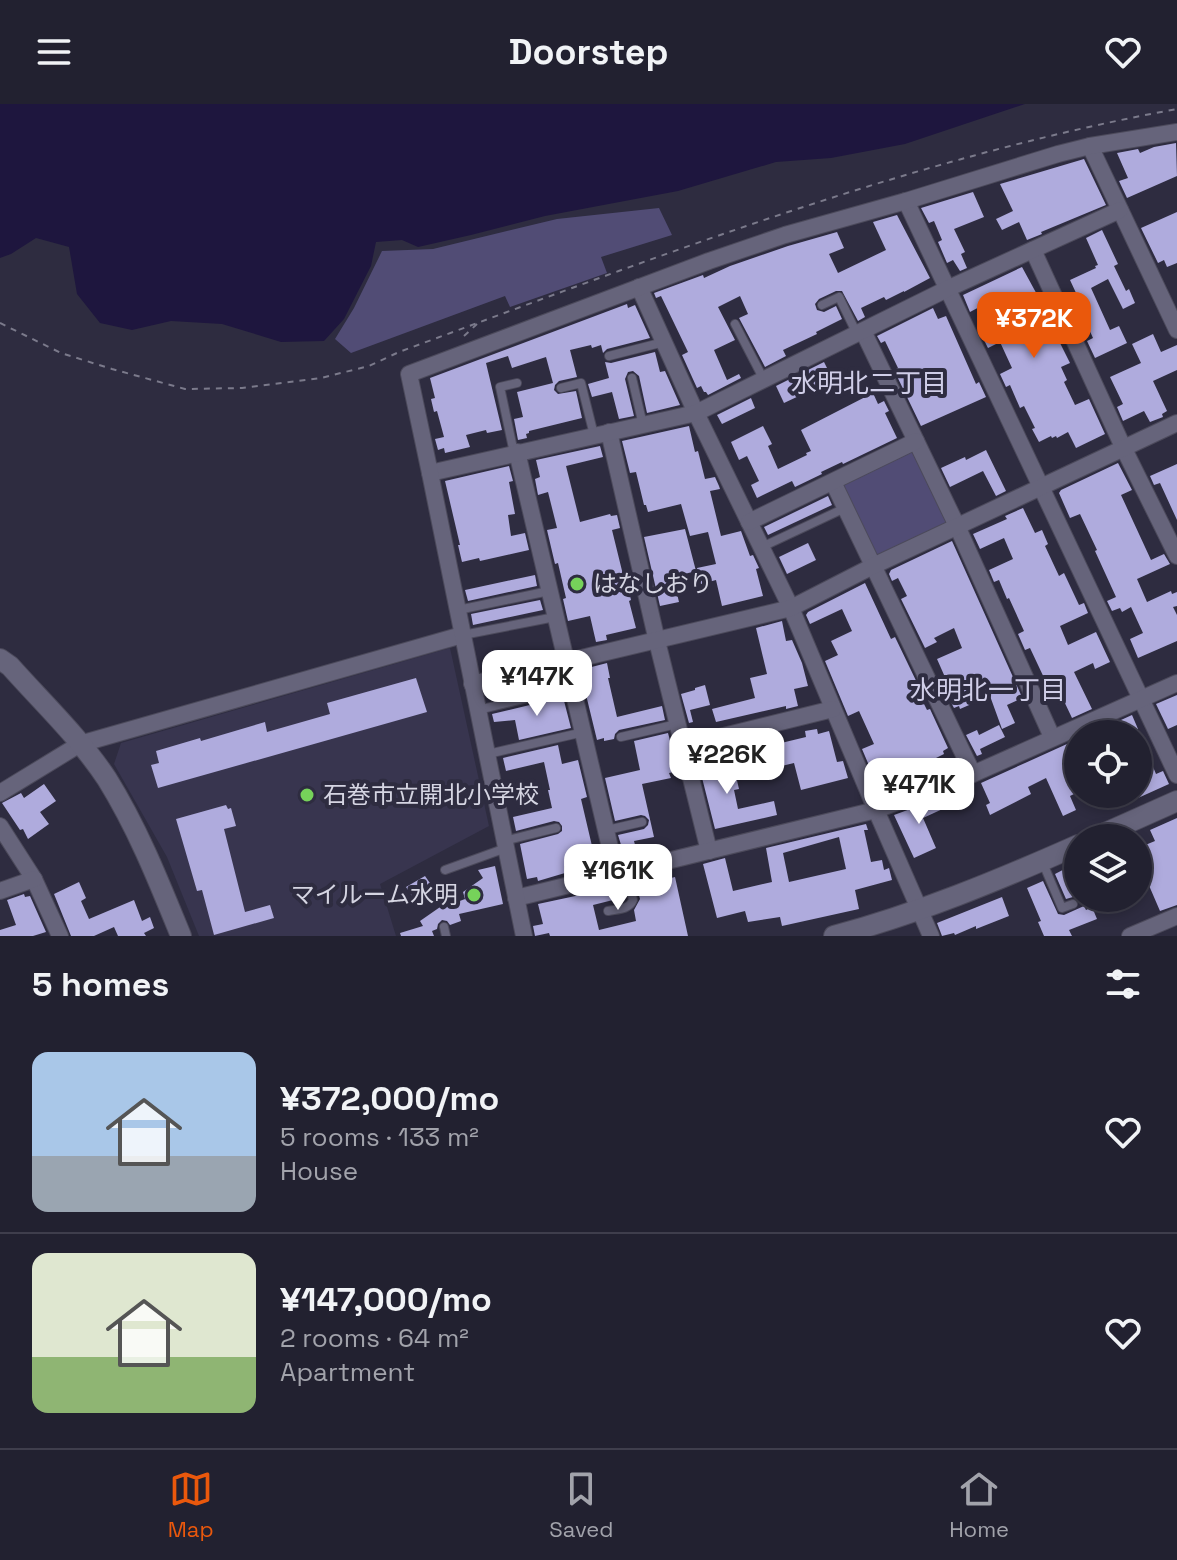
<!DOCTYPE html>
<html lang="en">
<head>
<meta charset="utf-8">
<style>
  :root { --surface:#222130; --page:#2a2938; --text:#f1f3f6; --muted:#a2a3ab; --line:#3f3e4c; --accent:#ea580c }
  body { margin:0; font-family:"Space Grotesk","Noto Sans JP",sans-serif; background:var(--page); color:var(--text); height:100vh; display:flex; flex-direction:column; font-size:30px; white-space:nowrap }
  * { box-sizing:border-box; margin:0 }
  p { font-size:26px; color:var(--muted) }
  .icon { flex:none; width:44px; height:44px; fill:none; stroke:currentColor; stroke-width:2; stroke-linecap:round; stroke-linejoin:round }
  .map { position:relative; height:832px; overflow:hidden }
  .panel { display:flex; flex-direction:column; background:var(--surface); flex:1 }
  .panel>* { flex:none }
  .fabs { position:absolute; left:1064px; top:616px; display:grid; gap:16px }
  .fabs a { display:grid; place-items:center; width:88px; height:88px; border-radius:50%; background:var(--surface); box-shadow:0 4px 12px #0003,0 0 0 2px var(--line); font-size:40px }
  .price { position:absolute; translate:-50% -68px; padding:0 18px; border-radius:16px; background:#fff; color:#222; font-size:26px; line-height:52px; filter:drop-shadow(0 2px 4px #0008) }
  .price::after { content:''; position:absolute; left:50%; top:48px; width:24px; height:18px; margin-left:-12px; background:inherit; clip-path:polygon(0 0,100% 0,50% 100%) }
  .price.on { background:var(--accent); color:#fff }
  ul { padding:0; list-style:none }
  li { display:flex; align-items:center; gap:24px; height:200px; padding:0 32px }
  li+li { border-top:2px solid var(--line) }
  li span { display:grid; place-items:center; flex:none; width:224px; height:160px; border-radius:16px; color:#555 }
  li>.icon { margin-inline-start:auto }
  span .icon { width:96px; height:96px; fill:#fffc; stroke-width:1 }
  li b { font-size:34px }
  h2 { display:flex; justify-content:space-between; align-items:center; height:96px; padding:0 32px; font-size:34px }
  header { display:flex; justify-content:space-between; align-items:center; height:104px; padding:0 32px; background:var(--surface); font-size:36px; font-weight:700 }
  .menu { display:flex; justify-content:space-around; align-items:center; height:112px; border-top:2px solid var(--line); background:var(--surface); font-size:22px; color:var(--muted) }
  .menu a { display:grid; justify-items:center; gap:4px }
  .menu .on { color:var(--accent) }
  .map>svg:first-child { display:block }
</style>
</head>
<body>
<header><svg class="icon" aria-label="menu" viewBox="0 0 24 24"><path d="M4 6h16M4 12h16M4 18h16"/></svg>Doorstep<svg class="icon" aria-label="heart" viewBox="0 0 24 24"><path d="M12 20l-8-8c-3-5 5-10 8-4 3-6 11-1 8 4z"/></svg></header>
<div class="map">
<svg width="1177" height="832" viewBox="0 0 1177 832">
  <rect width="100%" height="100%" fill="#2e2c40"/>
  <!-- built -->
  <path fill="#38354f" d="M450,544L489,722L380,780L396,832H199L167,753L114,660L121,639Z"/>
  <!-- green -->
  <g fill="#514c75">
    <path d="M659,104L672,131L601,153L607,169L510,203L505,192L351,249L335,235L354,204L382,147L433,145L557,115Z"/>
    <path d="M914,342L946,410V420L879,451L873,449L839,381Z"/>
  </g>
  <!-- water -->
  <path fill="#1e163e" d="M0,0H1025L905,40L831,54L776,58L678,87L545,112L471,131L418,143L402,136L376,138L371,162L344,215L324,237L281,238L222,220L171,217L132,226L100,219L77,190L69,143L36,134L11,150L0,154Z"/>
  <!-- building -->
  <g fill="#afabdd" fill-rule="evenodd">
    <path d="M1176,39L1177,72L1127,94L1119,77L1128,74L1117,49L1138,45L1140,49L1154,43Z"/>
    <path d="M1084,55L1106,101L1041,128L1042,130L1027,136L1019,118L1002,126L996,115L1013,107L1000,80Z"/>
    <path d="M973,88L984,113L954,125L965,148L961,150L967,164L960,167L953,156L947,159L938,138L942,136L934,117L929,119L921,104Z"/>
    <path d="M1177,108V159L1167,163L1164,156L1158,159L1141,124Z"/>
    <path d="M897,111L930,174L904,188V187L886,196L884,193L861,204L865,213L858,217L842,187H836L819,195L815,200L817,206L824,208L836,202L842,215L816,228L817,230L783,246L786,252L765,263L739,214L748,210L740,192L718,203L735,236L714,246L727,276L739,270L741,274L708,291L706,288H704L701,282L697,284L682,251L688,248L661,192L656,194L654,189L703,171L704,174L730,162L788,142L837,128L844,144L829,150L838,169L886,146L873,118Z"/>
    <path d="M1102,126L1118,160L1114,162L1126,187L1129,185L1135,199L1123,205L1108,175L1091,184L1110,226L1119,222L1127,239L1095,254L1087,237L1093,234L1080,205L1083,204L1070,176L1096,164L1095,162L1098,161L1086,134Z"/>
    <path d="M1022,163L1040,196L1036,198L1050,226L1056,223L1061,234L1058,235L1070,259L1061,263L1067,276L1064,278L1075,301L1089,295L1105,330L1076,344L1068,328L1057,334L1056,332L1052,334L1051,332L1039,338L1032,325L1035,324L1024,302L1020,304L1010,281L1006,283L1000,270L1012,264L1000,238L988,244L983,234L998,227L985,200L970,208L963,191Z"/>
    <path d="M627,200L628,204L635,201L650,234L607,245L603,249L601,241L592,244L591,241L570,246L577,273L559,277L555,281L554,286L558,290L576,287L582,314L529,327V329L526,330L527,334L518,336L514,315L523,313L517,288L553,279L546,253L512,264L508,252L486,259L502,326L487,329L486,326L466,331L470,343L445,349L444,344L438,346L435,335L444,333L437,307L434,308L431,295L435,294L430,274Z"/>
    <path d="M933,204L938,215L946,212L976,280L979,278L986,293L921,322L894,266L898,264L885,237L881,239L877,232Z"/>
    <path d="M1153,230L1161,248L1177,241V266L1153,277L1167,307L1162,310L1163,313L1150,318L1144,307L1123,317L1117,303L1123,300L1110,273L1141,259L1132,240Z"/>
    <path d="M655,248L660,268L665,267L680,301L647,309L639,272L633,267L628,268L625,275L634,312L619,315L612,288L592,293L588,280L609,274L605,258L611,259Z"/>
    <path d="M824,258L833,276L784,299L776,282Z"/>
    <path d="M873,289L878,300L884,297L889,307L885,309L897,334L843,360L842,358L821,368L822,370L795,383L792,377L757,394L751,381L759,377L747,352L739,356L731,338L763,322L772,340L768,342L778,365L807,351L806,349L811,347L801,326Z"/>
    <path d="M751,294L755,304L722,320L717,311Z"/>
    <path d="M689,322L695,348L698,347L705,375L715,373L719,382L720,385L710,387L721,432L741,427L750,452L753,451L759,464L756,465L763,492L722,502L716,476L701,480L697,464L716,460L708,428L690,432L681,400L648,408L646,401H644L636,368L630,369L622,337Z"/>
    <path d="M600,342L603,353L566,362L580,418L610,410L611,412L617,411L620,424L612,426L626,483H628L631,496L629,497L636,524L606,531L607,536L596,538L590,512L568,517L563,495L566,494L558,459L555,460L547,426L557,424L548,388L538,391L535,375L540,373L536,356Z"/>
    <path d="M986,346L1006,387L996,392L983,367L950,383L941,364L965,353L966,356Z"/>
    <path d="M1118,359L1132,386L1121,391L1151,456L1164,450L1170,460L1137,475L1147,498L1171,487L1172,490L1177,488V502L1173,503L1177,511V537L1138,554L1130,535L1143,529L1131,503L1122,508L1120,504L1112,507L1107,497L1116,493L1095,447L1097,446L1080,410L1070,414L1059,389L1061,386Z"/>
    <path d="M1177,360V416L1160,379L1154,381L1150,372Z"/>
    <path d="M509,362L513,377L509,378L515,410L508,411L511,432L525,429L529,446L480,457L479,454L462,458L458,441H460L445,377Z"/>
    <path d="M828,392L832,401L768,431L764,423Z"/>
    <path d="M1023,404L1035,429L1042,426L1048,440L1045,442L1059,472L1064,469L1079,501L1084,499L1088,509L1060,522L1068,541L1096,528L1110,558L1095,565L1093,559L1074,568L1092,605L1072,614L1053,574L1046,578L1030,544L1025,546L1018,530L1024,527L1009,494L1007,495L999,476L994,478L989,466L1013,455L1004,434L980,445L973,430L1007,415L1005,412Z"/>
    <path d="M685,425L696,467L673,473L679,498L660,502L644,433Z"/>
    <path d="M952,437L1021,591L1017,593L1018,596L1007,601L1015,619L1002,625L990,592L960,605L959,602L954,604L947,591L952,589L937,555L962,544L954,524L934,534L937,538L925,544L901,495L907,492L898,474L892,477L889,470L891,466Z"/>
    <path d="M808,439L816,456L787,470L779,453Z"/>
    <path d="M535,471L537,482L468,497L465,486Z"/>
    <path d="M865,479L891,535L895,533L921,587L918,588L927,606L930,605L948,644L943,647L944,650L914,665L920,678L882,692L862,645L874,640L859,607L848,612L825,557L838,551L831,537L852,527L842,505L810,520L806,511L808,508Z"/>
    <path d="M540,496L543,506L473,521L471,510Z"/>
    <path d="M782,517L786,537L792,536L802,559L808,582L794,585L798,602L786,605V602L716,618L712,605L755,594L750,574L767,570L756,524Z"/>
    <path d="M607,559L610,574H608L617,613L662,602L665,616L619,626L615,630L614,635L604,637V634L597,636L580,566Z"/>
    <path d="M416,574L427,608L158,684L151,661L159,659L156,647L200,634L201,637L265,618L267,628L330,610L327,599Z"/>
    <path d="M705,581L710,601L690,606L693,618L689,619L681,590L695,586V584Z"/>
    <path d="M1177,591V621L1168,625L1156,600Z"/>
    <path d="M563,593L571,624L519,636L515,616L494,618L492,610Z"/>
    <path d="M1132,611L1138,625L1135,626L1137,630H1090Z"/>
    <path d="M999,621L1005,633L980,645L982,650L977,652L966,631L977,626L979,631Z"/>
    <path d="M817,625L818,630L829,627L837,658L843,657L848,674L801,686L794,659L744,671L738,649L742,648L741,643L776,637L777,640L806,633L805,627Z"/>
    <path d="M668,629L678,667L669,669L671,674L642,680L654,733L634,737L635,741L622,744L618,731L644,725L648,721L649,716L645,712L641,711L615,717L605,674L640,666L634,637Z"/>
    <path d="M1078,635V688L1070,692L1076,706L1063,712L1046,674L1028,683L1031,690L990,711L986,701L990,699L981,679Z"/>
    <path d="M558,641L562,660L578,656L587,693L581,695L592,742L598,741L603,761L589,765L587,757L564,762L565,769L538,777L537,773L527,775L520,740L558,730L562,727V722L559,718L554,717L516,727L513,713L552,704L548,686H550L544,658L506,667L503,654Z"/>
    <path d="M713,646L719,672L735,668L739,685L734,686L738,705L774,697L777,711L715,725L696,650Z"/>
    <path d="M1146,646L1156,670L1163,667L1169,680L1138,694V650Z"/>
    <path d="M44,680L56,697L40,708L49,720L28,735L23,725L20,726L2,699L21,689L24,694Z"/>
    <path d="M943,693L947,703L923,714L936,744L914,754L894,711Z"/>
    <path d="M226,701L228,705L231,704L236,722L224,725L245,808L270,801L274,814L214,831L202,786L197,787L176,715Z"/>
    <path d="M1177,714V801L1160,807L1138,756V744L1155,737L1150,726Z"/>
    <path d="M866,720L868,726H864L871,758L882,756L884,766L889,764L892,776L855,786L859,805L782,822L780,813L748,818L745,807L717,814L703,760L725,754L733,787L772,778L766,744ZM839,733L846,765L789,778L783,749Z"/>
    <path d="M1078,758V795L1073,793L1066,795L1055,770Z"/>
    <path d="M495,762L503,800L459,810L461,817L450,821L447,817L442,816L438,820L437,825L432,827L434,832H401L400,829L423,822L420,817L443,801L444,803L465,795L463,788L483,774L478,766Z"/>
    <path d="M670,771L671,774L675,773L688,832H550L549,829L535,832L533,822L543,820L538,800L594,788V786L622,780L625,793L593,801L599,826L636,817L634,806L640,795L635,776L646,774L647,776Z"/>
    <path d="M425,772L432,782L429,784L431,787L415,797L406,783Z"/>
    <path d="M1043,777L1058,810L1064,811L1084,802L1086,806L1092,803L1097,815L1069,826L1072,832H1044L1038,818L1041,817L1027,784Z"/>
    <path d="M79,778L86,794L81,797L89,815L134,796L142,817L150,813L154,824L144,829L146,832H118L114,823L94,832H71L54,790Z"/>
    <path d="M24,790L25,793L30,792L46,828L33,832H0V826L16,821L7,796Z"/>
    <path d="M1002,793L1009,812L976,825V822L955,831L954,829L942,832L937,819Z"/>
  </g>
  <g fill="none" stroke-linecap="round" stroke-linejoin="round">
    <defs>
      <g id="service">
        <path d="M822,201L839,193L857,230"/>
        <path d="M735,220L764,276"/>
        <path d="M609,252L664,238"/>
        <path d="M632,274L643,321"/>
        <path d="M561,284L581,279L594,331"/>
        <path d="M514,349L500,283L517,279"/>
        <path d="M762,443L845,404"/>
        <path d="M458,506L549,487"/>
        <path d="M463,531L555,513"/>
        <path d="M478,606L573,583"/>
        <path d="M621,633L677,620"/>
        <path d="M488,650L584,628"/>
        <path d="M607,726L642,718"/>
        <path d="M504,737L556,724"/>
        <path d="M1042,757L1062,804L1073,800"/>
        <path d="M445,766L506,744"/>
        <path d="M608,807C617,805 629,806 633,796L626,767"/>
        <path d="M444,823L446,832"/>
      </g>
      <g id="minor">
        <path d="M1090,42L1177,226"/>
        <path d="M906,97L1177,671"/>
        <path d="M1033,146L1123,343L1177,452"/>
        <path d="M639,183L696,309L791,504L876,706L931,832"/>
        <path d="M863,227L957,422L1052,633"/>
        <path d="M609,328L657,537L709,747"/>
        <path d="M517,348L616,769"/>
        <path d="M430,369L696,309L947,185L1120,106"/>
        <path d="M833,378L973,670"/>
        <path d="M749,418L916,337"/>
        <path d="M472,580L791,504L873,462L1177,319"/>
        <path d="M683,642L833,605"/>
        <path d="M0,689L80,640L462,531"/>
        <path d="M0,722L34,775L60,832"/>
        <path d="M0,787L34,775"/>
        <path d="M516,794L876,706L973,670L1177,579"/>
        <path d="M524,832L430,369L409,270L709,157L785,131L906,97L1058,50L1090,42L1177,28"/>
        <path d="M1130,832L1177,812"/>
      </g>
      <g id="tertiary">
        <path d="M0,555L10,562C43,599 80,634 107,675C138,725 159,778 181,832"/>
        <path d="M1094,734L1177,697"/>
        <path d="M834,832C917,810 999,776 1078,741"/>
      </g>
    </defs>
    <!-- service casing -->
    <use href="#service" stroke="#4c4a5b" stroke-width="10"/>
    <!-- minor casing -->
    <use href="#minor" stroke="#4c4a5b" stroke-width="18"/>
    <!-- tertiary casing -->
    <use href="#tertiary" stroke="#4c4a5b" stroke-width="22"/>
    <!-- path -->
    <g stroke="#7b7a8b" stroke-width="2" stroke-dasharray="6 6" stroke-linecap="butt">
      <path d="M0,219L61,249L112,265L185,285L242,284L321,274L369,262L399,248C654,154 909,54 1177,5"/>
      <path d="M464,232L477,220"/>
    </g>
    <!-- service -->
    <use href="#service" stroke="#66647b" stroke-width="8"/>
    <!-- minor -->
    <use href="#minor" stroke="#66647b" stroke-width="16"/>
    <!-- tertiary -->
    <use href="#tertiary" stroke="#66647b" stroke-width="20"/>
  </g>
  <!-- markers -->
  <g fill="#76d25a" stroke="#2e2c40" stroke-width="3">
    <circle cx="577" cy="480" r="8"/>
    <circle cx="307" cy="691" r="8"/>
    <circle cx="474" cy="791" r="8"/>
  </g>
  <g text-anchor="middle" stroke-width="8" stroke-linejoin="round" paint-order="stroke">
    <!-- poi labels -->
    <g font-size="24" fill="#d5d5e2" stroke="#2e2c40" text-anchor="start">
      <text x="593" y="488">はなしおり</text>
      <text x="323" y="699">石巻市立開北小学校</text>
      <text x="458" y="799" text-anchor="end">マイルーム水明</text>
    </g>
    <!-- neighbourhood labels -->
    <g font-size="26" fill="#d0cee8" stroke="#2e2c40">
      <text x="869" y="288">水明北二丁目</text>
      <text x="988" y="595">水明北一丁目</text>
    </g>
  </g>
</svg>
<div class="fabs">
<a><svg class="icon" aria-label="locate" viewBox="0 0 24 24"><circle cx="12" cy="12" r="6"/><path d="M12 2v4M12 18v4M2 12h4M18 12h4"/></svg></a>
<a><svg class="icon" aria-label="layers" viewBox="0 0 24 24"><path d="M12 4l9 5-9 5-9-5zM3 14l9 5 9-5"/></svg></a>
</div>
<b class="price on" style="left:1034px;top:256px">¥372K</b>
<b class="price" style="left:537px;top:614px">¥147K</b>
<b class="price" style="left:727px;top:692px">¥226K</b>
<b class="price" style="left:919px;top:722px">¥471K</b>
<b class="price" style="left:618px;top:808px">¥161K</b>
</div>
<section class="panel">
<h2>5 homes<svg class="icon" aria-label="filters" viewBox="0 0 24 24"><path d="M4 7h16M4 17h16"/><circle cx="9" cy="7" r="2"/><circle cx="15" cy="17" r="2"/></svg></h2>
<ul>
<li><span style="background:linear-gradient(#a9c7e8 65%,#9aa5b1 0)"><svg class="icon" aria-label="home" viewBox="0 0 24 24"><path d="M3 11l9-7 9 7M6 9v11h12V9"/></svg></span><div><b>¥372,000/mo</b><p>5 rooms · 133 m²</p><p>House</p></div><svg class="icon" aria-label="heart" viewBox="0 0 24 24"><path d="M12 20l-8-8c-3-5 5-10 8-4 3-6 11-1 8 4z"/></svg></li>
<li><span style="background:linear-gradient(#dfe7d0 65%,#8fb573 0)"><svg class="icon" aria-label="home" viewBox="0 0 24 24"><path d="M3 11l9-7 9 7M6 9v11h12V9"/></svg></span><div><b>¥147,000/mo</b><p>2 rooms · 64 m²</p><p>Apartment</p></div><svg class="icon" aria-label="heart" viewBox="0 0 24 24"><path d="M12 20l-8-8c-3-5 5-10 8-4 3-6 11-1 8 4z"/></svg></li>
</ul>
</section>
<nav class="menu">
<a class="on"><svg class="icon" aria-label="map" viewBox="0 0 24 24"><path d="M3 6l6-2 6 2 6-2v14l-6 2-6-2-6 2zM9 4v14M15 6v14"/></svg>Map</a>
<a><svg class="icon" aria-label="saved" viewBox="0 0 24 24"><path d="M7 4h10v16l-5-4-5 4z"/></svg>Saved</a>
<a><svg class="icon" aria-label="home" viewBox="0 0 24 24"><path d="M3 11l9-7 9 7M6 9v11h12V9"/></svg>Home</a>
</nav>
</body>
</html>
